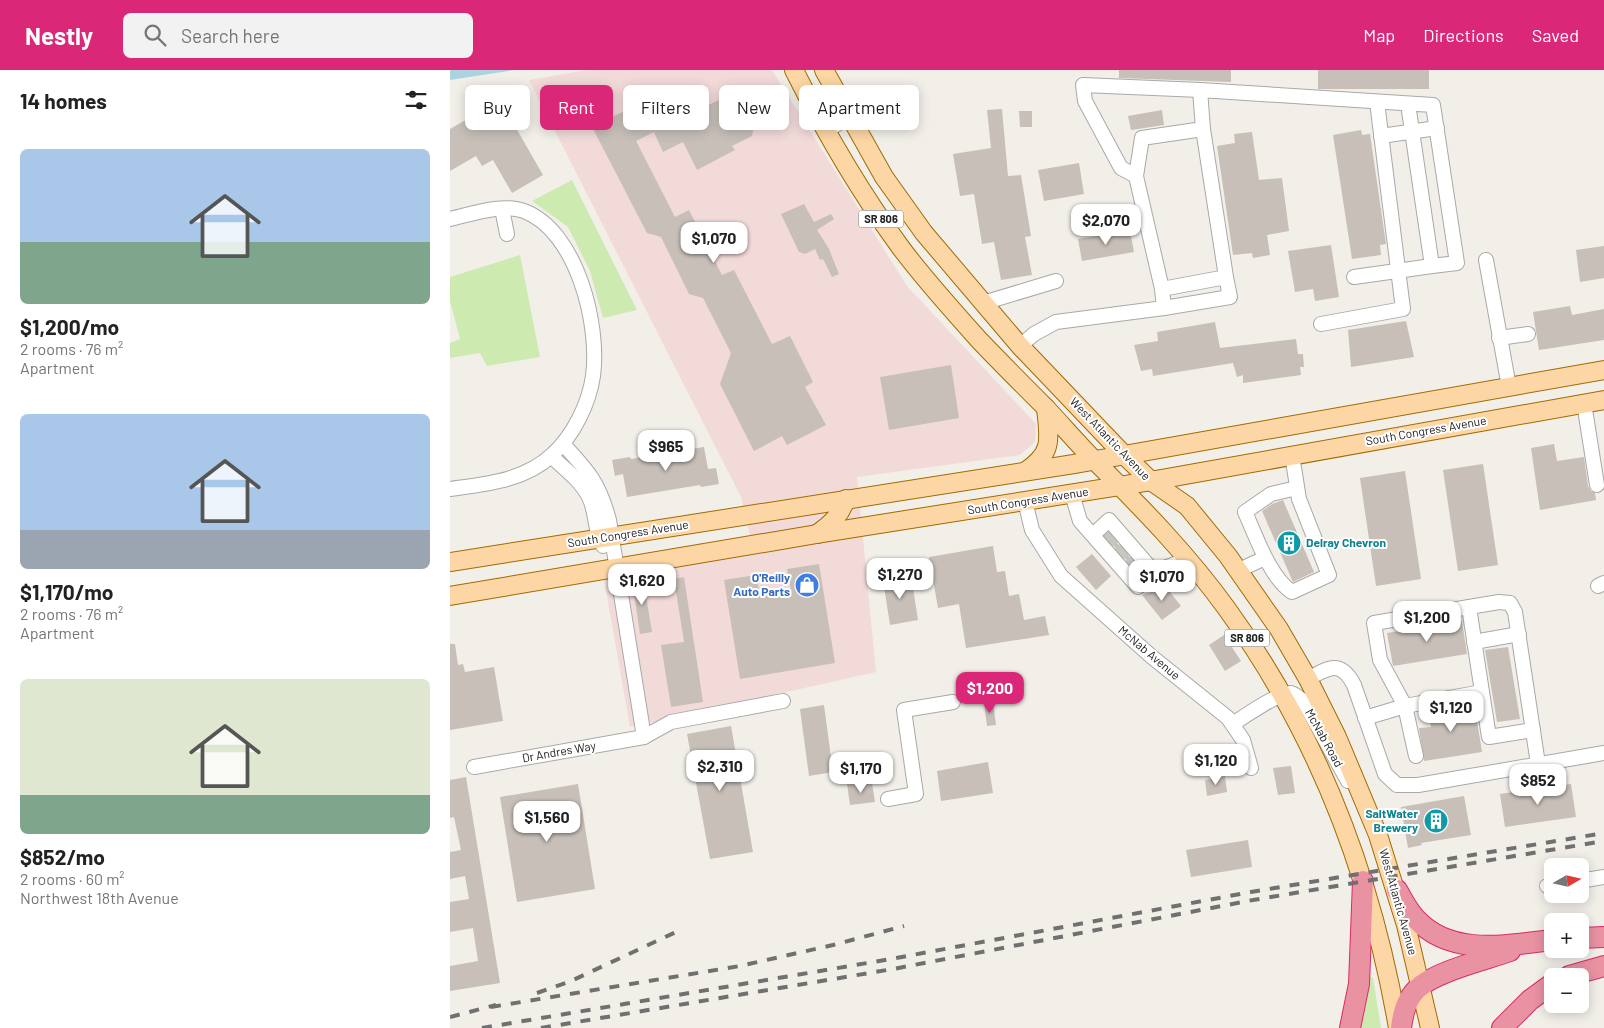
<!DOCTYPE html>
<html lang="en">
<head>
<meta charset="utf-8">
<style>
  :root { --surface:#fff; --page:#f2f2f2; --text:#222; --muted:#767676; --accent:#db2777 }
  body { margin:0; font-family:Barlow,sans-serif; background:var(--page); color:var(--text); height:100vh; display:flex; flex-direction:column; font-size:19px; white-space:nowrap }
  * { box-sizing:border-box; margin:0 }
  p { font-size:16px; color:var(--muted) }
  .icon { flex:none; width:28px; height:28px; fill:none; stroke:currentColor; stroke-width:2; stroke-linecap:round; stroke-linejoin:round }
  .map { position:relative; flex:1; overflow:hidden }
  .side { display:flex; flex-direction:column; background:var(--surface); width:450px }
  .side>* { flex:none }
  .guide { position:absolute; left:15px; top:15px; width:475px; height:45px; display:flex; gap:10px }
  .needle { width:32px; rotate:81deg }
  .tools { position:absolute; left:1094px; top:788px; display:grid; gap:10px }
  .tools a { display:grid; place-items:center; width:45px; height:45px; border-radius:8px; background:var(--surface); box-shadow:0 2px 12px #0003; font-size:25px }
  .price { position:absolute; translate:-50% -42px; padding:0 11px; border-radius:10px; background:#fff; color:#222; font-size:16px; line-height:32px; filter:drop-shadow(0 1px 2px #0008) }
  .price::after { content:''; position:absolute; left:50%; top:30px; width:15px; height:11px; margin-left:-8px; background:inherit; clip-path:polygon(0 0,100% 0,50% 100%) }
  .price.current { background:var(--accent); color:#fff }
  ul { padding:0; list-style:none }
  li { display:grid; align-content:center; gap:10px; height:265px; padding:0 20px }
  li span { display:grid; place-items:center; height:155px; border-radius:8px; color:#555 }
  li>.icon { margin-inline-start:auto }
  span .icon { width:90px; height:90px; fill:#fffc; stroke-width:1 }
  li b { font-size:21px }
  h2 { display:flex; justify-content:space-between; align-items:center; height:60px; padding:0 20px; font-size:21px }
  .chip { padding:0 18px; border-radius:8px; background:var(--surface); box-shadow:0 2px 12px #0003; font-size:18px; line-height:45px }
  .chip.current { background:var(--accent); color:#fff }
  header { display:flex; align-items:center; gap:30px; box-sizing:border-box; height:70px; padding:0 25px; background:var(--accent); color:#fff }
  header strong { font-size:24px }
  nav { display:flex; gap:28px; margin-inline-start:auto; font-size:18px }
  .search { width:350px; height:45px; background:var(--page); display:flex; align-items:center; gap:12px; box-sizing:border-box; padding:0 18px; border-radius:8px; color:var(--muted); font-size:19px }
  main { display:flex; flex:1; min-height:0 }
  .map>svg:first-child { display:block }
</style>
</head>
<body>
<header>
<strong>Nestly</strong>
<div class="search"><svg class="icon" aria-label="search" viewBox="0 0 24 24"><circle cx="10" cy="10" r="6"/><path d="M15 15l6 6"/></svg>Search here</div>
<nav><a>Map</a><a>Directions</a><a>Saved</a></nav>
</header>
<main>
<section class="side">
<h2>14 homes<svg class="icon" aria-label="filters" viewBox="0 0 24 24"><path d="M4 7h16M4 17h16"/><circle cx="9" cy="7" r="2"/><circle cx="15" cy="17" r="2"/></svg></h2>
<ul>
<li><span style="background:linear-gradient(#a9c7e8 60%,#7fa58c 0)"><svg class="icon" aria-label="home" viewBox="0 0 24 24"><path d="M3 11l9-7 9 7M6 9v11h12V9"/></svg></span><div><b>$1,200/mo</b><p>2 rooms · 76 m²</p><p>Apartment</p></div></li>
<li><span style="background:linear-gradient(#a9c7e8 75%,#9aa5b1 0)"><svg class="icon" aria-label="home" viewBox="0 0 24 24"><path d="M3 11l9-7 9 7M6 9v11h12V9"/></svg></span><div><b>$1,170/mo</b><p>2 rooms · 76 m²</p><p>Apartment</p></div></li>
<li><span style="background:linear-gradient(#dfe7d0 75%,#7fa58c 0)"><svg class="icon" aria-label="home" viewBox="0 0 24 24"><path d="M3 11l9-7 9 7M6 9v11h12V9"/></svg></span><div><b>$852/mo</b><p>2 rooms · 60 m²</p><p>Northwest 18th Avenue</p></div></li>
</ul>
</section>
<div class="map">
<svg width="1154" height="958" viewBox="0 0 1154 958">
  <rect width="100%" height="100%" fill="#f2efe9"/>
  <!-- commercial -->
  <path fill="#f2dad9" d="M137,0H322L457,216L586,354L585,372L570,385L407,407L426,602L180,657L154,509L304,483L291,427L79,10Z"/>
  <!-- grass -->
  <g fill="#cdebb0">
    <path d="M122,110L187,240L153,248L140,201L118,157L82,131Z"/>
    <path d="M70,185L90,287L37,296L30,283L0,288V273L10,269L0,231V207Z"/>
    <path d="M917,906L923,908L931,958H908Z"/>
  </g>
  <!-- water -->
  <path fill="#aad3df" d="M0,0H64L0,10Z"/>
  <!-- building -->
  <g fill="#c7bfb8">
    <path d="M669,0H781V12L669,8Z"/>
    <rect x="868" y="0" width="111" height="19"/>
    <path d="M232,23L242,43L279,25L285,37L289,35L295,44L303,47L305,51L302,66L282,76L285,80L247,100L233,72L213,82L204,62L186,71L225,147L239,140L272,205L284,200L322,274L340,266L363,312L355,317L376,355L337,375L332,366L304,381L270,314L281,283L253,228L239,224L211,167L197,163L142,57L190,33L195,42Z"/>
    <path d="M50,30L93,105L62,123L43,90L32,96L26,86L0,101V59Z"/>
    <path d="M552,39L558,106L571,105L581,166L575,167L582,205L551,210L544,172L532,174L524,124L510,126L503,84L541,78L537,40Z"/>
    <path d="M712,40L714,55L681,60L678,46Z"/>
    <path d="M569,41H582V57H570Z"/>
    <path d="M911,60L912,65L920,64L936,174L930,175L931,185L902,189L883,65Z"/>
    <path d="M802,62L809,110L832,108L839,161L817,165L820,185L803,188L802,183L783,185L767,76L785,73L784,64Z"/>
    <path d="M629,93L634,124L594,131L588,100Z"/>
    <path d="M354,134L364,152L381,144L384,149L367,160L379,179L389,204L382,207L373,189L370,190L365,179L355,184L349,182L331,144Z"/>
    <path d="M680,161L684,182L632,191L628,169Z"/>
    <path d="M881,175L889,227L865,231L863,219L845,222L838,181Z"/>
    <path d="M1154,176V208L1130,212L1126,180Z"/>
    <path d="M1120,236L1122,245L1154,239V270L1089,280L1083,242Z"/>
    <path d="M956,251L964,287L901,297L898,260Z"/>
    <path d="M765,252L770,278L846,269L848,284H853L854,297H850L851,305L793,313V305L787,307L783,293L703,306L702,299L691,301L684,275L708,271L707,262Z"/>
    <path d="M501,295L509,348L439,360L430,307Z"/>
    <path d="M1104,374L1107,391L1134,387L1138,416L1141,421L1145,423L1146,430L1090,440L1081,378Z"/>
    <path d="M254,377L258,399L266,398L269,414L251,417L250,415L177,427L173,404L165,406L162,390L180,387L181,389Z"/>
    <path d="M1033,394L1048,495L1008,501L993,400Z"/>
    <path d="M955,401L971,509L926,516L910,408Z"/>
    <path d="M833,430L864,502L843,512L812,441L822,434Z"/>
    <path d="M658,463L692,501L689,504L655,466Z"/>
    <path d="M543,476L547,502L555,501L559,526L569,524L574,550L595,546L599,565L516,578L509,534L488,538L479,487Z"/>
    <path d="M642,484L661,506L646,520L626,497Z"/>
    <path d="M369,494L385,593L290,609L274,510L306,505L310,525L341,520L337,499Z"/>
    <path d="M461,505L468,550L440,555L433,510Z"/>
    <path d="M234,507L253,632L221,637L211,575L234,572L224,509Z"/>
    <path d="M193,508L202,562L190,564L182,510Z"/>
    <path d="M716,517L731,536L712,550L692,525Z"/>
    <path d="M1012,551L1017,584L943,596L937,563Z"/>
    <path d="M774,565L791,591L775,601L759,575Z"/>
    <path d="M0,574H5L8,595L13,594L15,602L44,597L53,651L0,660Z"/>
    <path d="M1058,577L1070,649L1047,652L1035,580Z"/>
    <path d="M543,632L546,655L537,656L534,633Z"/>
    <path d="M1024,632L1032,682L974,691L969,658L981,657L978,641Z"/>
    <path d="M374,635L383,702L359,706L350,639Z"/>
    <path d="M281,656L303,782L260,789L237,664Z"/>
    <path d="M538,692L543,723L491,731L487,701Z"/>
    <path d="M841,696L845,723L828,725L823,698Z"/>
    <path d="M775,706L777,722L757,726L755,710Z"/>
    <path d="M16,707L50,913L0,921V896L28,891L23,858L0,862V832L19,829L15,806L0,809V782L11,780L4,747L0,748V710Z"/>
    <path d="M410,712V715L422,713L425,732L400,735L397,714Z"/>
    <path d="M128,714L145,819L67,832L50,727Z"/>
    <path d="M1121,714L1126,747L1055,757L1050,724Z"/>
    <path d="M1014,726L1021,765L971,773L972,775L958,778L951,737Z"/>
    <path d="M798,770L802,797L741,807L736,780Z"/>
  </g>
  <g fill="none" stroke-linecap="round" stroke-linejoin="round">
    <!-- minor-tunnel -->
    <g stroke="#c8c6c1" stroke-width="14" stroke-dasharray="14 7" stroke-linecap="butt">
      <path d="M655,473L666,465"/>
      <path d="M667,486L677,477"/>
      <path d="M678,498L688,489"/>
    </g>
    <defs>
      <g id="minor">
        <path d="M375,61L400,47"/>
        <path d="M931,66L987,58"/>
        <path d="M686,106L671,98L635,31L633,15L750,20"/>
        <path d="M52,139L57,164"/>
        <path d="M0,149C22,144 53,133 74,141C127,161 150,255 143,306C139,334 123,366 102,385C74,411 36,414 0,419"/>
        <path d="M1036,190L1059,317"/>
        <path d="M904,207L982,196"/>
        <path d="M712,219L686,106L692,68L753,59"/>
        <path d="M533,233L606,211"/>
        <path d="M714,238L780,227L776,207"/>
        <path d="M871,254L953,239L927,32"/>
        <path d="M1049,268L1078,264"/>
        <path d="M570,276L584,264L606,252L714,238L712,219L776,207L753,59L750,20L983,35L1007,193L982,196L958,34"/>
        <path d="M1134,333L1147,415"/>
        <path d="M113,374C139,402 149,413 159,450L194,667"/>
        <path d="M842,385L849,429L879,505L842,522C820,508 806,466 795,442L821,424L847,418"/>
        <path d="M101,386C114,398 131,411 139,427C147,443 144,461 153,476"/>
        <path d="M622,424L630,451L688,517L704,502L659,450L643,465"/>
        <path d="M575,431L582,460L611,506L702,587L778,648L793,670L801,698"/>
        <path d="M789,500L815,488"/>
        <path d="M704,502L738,489"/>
        <path d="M1148,516L1154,513"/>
        <path d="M1024,572L1069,564"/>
        <path d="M858,609C879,597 891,590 904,615L935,704L947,715H968L1154,683"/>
        <path d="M1032,622L1039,667L1083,660"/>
        <path d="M915,648L955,636L1032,622L1019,537"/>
        <path d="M783,654C793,647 830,622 841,623C846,624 850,629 854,632L898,711"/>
        <path d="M966,686L955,636L930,590L924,553L1049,532L1060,533L1065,542L1088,694"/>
        <path d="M24,697L194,667L221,652L333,631"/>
        <path d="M438,729L466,724L454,640L503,632"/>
        <path d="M1130,811L1154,807"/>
        <path d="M1097,816L1102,815"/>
      </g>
      <g id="major">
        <path d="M344,0C375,62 410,122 451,178C475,210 503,241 530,271C551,293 573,315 595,337C612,355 628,374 646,392C693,439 738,485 777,539C867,663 922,807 948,958"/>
        <path d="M374,0L434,107L474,163L570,276L675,386L701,411L737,436L778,486L829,559L858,609L887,667L928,765L956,855L980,958"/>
        <path d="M576,401C604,382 599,369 596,338"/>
        <path d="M367,464C381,454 390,446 396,429"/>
        <path d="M0,492L624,394L1154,300"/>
        <path d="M0,526L367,464L701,411L1154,330"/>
      </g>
      <g id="highway">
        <path d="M947,820C953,830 958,841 966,849C1001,887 1057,875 1102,870"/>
        <path d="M1130,868L1154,867"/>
        <path d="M1119,906L1154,896"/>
        <path d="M900,958L909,914L913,811"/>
        <path d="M951,958C953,943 956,930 967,919C986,901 1035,890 1060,881"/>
        <path d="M1052,958L1080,930L1102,914"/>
      </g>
    </defs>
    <!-- minor casing -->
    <use href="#minor" stroke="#a9a9a9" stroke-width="16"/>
    <!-- major casing -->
    <use href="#major" stroke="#a06b00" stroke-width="20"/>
    <!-- highway casing -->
    <use href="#highway" stroke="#dc2a67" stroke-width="22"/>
    <!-- minor -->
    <use href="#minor" stroke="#fff" stroke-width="14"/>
    <!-- major -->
    <use href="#major" stroke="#fcd6a4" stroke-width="18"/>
    <!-- highway -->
    <use href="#highway" stroke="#e892a2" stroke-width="20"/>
    <!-- rail -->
    <g stroke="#707070" stroke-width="4" stroke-dasharray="10 10" stroke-linecap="butt">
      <path d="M87,923L121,911L226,862"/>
      <path d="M41,937L290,896L383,875L454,856"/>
      <path d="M0,947L46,935"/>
      <path d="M32,958L441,889L801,822L1154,763"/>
      <path d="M91,958L443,899L803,830L1154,771"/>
    </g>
  </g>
  <!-- icons -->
  <defs>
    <symbol id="building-disc" viewBox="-11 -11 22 22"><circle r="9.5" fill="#0f9aa8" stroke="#fff"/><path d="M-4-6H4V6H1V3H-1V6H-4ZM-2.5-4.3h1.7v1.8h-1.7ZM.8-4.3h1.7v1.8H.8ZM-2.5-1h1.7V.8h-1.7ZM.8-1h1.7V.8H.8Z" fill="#fff"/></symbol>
    <symbol id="shop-disc" viewBox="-11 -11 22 22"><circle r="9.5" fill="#3f7fe0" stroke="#fff"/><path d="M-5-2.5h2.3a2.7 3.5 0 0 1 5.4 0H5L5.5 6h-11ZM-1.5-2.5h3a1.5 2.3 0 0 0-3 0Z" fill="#fff"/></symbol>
  </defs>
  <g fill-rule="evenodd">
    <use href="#building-disc" x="825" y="459" width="28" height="28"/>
    <use href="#shop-disc" x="343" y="501" width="28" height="28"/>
    <use href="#building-disc" x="972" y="737" width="28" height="28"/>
  </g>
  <g text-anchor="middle" stroke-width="4" stroke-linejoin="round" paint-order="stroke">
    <!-- shield labels -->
    <g fill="#fff" stroke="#646464" stroke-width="1">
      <rect x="408.5" y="140.5" width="45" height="17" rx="4"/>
      <rect x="774.5" y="559.5" width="45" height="17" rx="4"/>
    </g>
    <g font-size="11" font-weight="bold" fill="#222">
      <text x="431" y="153">SR 806</text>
      <text x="797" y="572">SR 806</text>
    </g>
    <!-- street labels -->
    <g font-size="12" fill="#222" stroke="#fff">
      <text transform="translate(976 361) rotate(-10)" y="4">South Congress Avenue</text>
      <text transform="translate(660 369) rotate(46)" y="4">West Atlantic Avenue</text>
      <text transform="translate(578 431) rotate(-9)" y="4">South Congress Avenue</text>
      <text transform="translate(178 464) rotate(-9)" y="4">South Congress Avenue</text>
      <text transform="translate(699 583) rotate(40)" y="4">McNab Avenue</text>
      <text transform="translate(874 668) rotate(61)" y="4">McNab Road</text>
      <text transform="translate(109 682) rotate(-10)" y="4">Dr Andres Way</text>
      <text transform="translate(948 832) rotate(74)" y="4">West Atlantic Avenue</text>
    </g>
    <!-- culture labels -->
    <g font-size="12" font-weight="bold" fill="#0d838f" stroke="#fff" text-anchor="start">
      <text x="856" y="477">Delray Chevron</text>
      <text x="968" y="748" text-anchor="end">SaltWater<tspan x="968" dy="14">Brewery</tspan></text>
    </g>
    <!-- shop labels -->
    <g font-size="12" font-weight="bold" fill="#366cbe" stroke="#fff" text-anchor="end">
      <text x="340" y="512">O'Reilly<tspan x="340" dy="14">Auto Parts</tspan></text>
    </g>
  </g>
</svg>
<div class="tools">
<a><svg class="needle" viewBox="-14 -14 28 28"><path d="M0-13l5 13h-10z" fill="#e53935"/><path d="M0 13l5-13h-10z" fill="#767676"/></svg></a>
<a>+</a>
<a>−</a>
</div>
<b class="price" style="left:656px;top:176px">$2,070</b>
<b class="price" style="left:264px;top:194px">$1,070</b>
<b class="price" style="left:216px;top:402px">$965</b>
<b class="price" style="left:450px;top:530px">$1,270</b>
<b class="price" style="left:712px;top:532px">$1,070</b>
<b class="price" style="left:192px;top:536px">$1,620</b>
<b class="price" style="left:977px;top:573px">$1,200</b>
<b class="price current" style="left:540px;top:644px">$1,200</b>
<b class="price" style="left:1001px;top:663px">$1,120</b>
<b class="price" style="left:766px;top:716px">$1,120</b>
<b class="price" style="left:270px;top:722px">$2,310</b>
<b class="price" style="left:411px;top:724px">$1,170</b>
<b class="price" style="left:1088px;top:736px">$852</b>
<b class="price" style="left:97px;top:773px">$1,560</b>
<div class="guide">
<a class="chip">Buy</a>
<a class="chip current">Rent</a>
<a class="chip">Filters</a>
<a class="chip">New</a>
<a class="chip">Apartment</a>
</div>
</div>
</main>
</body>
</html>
